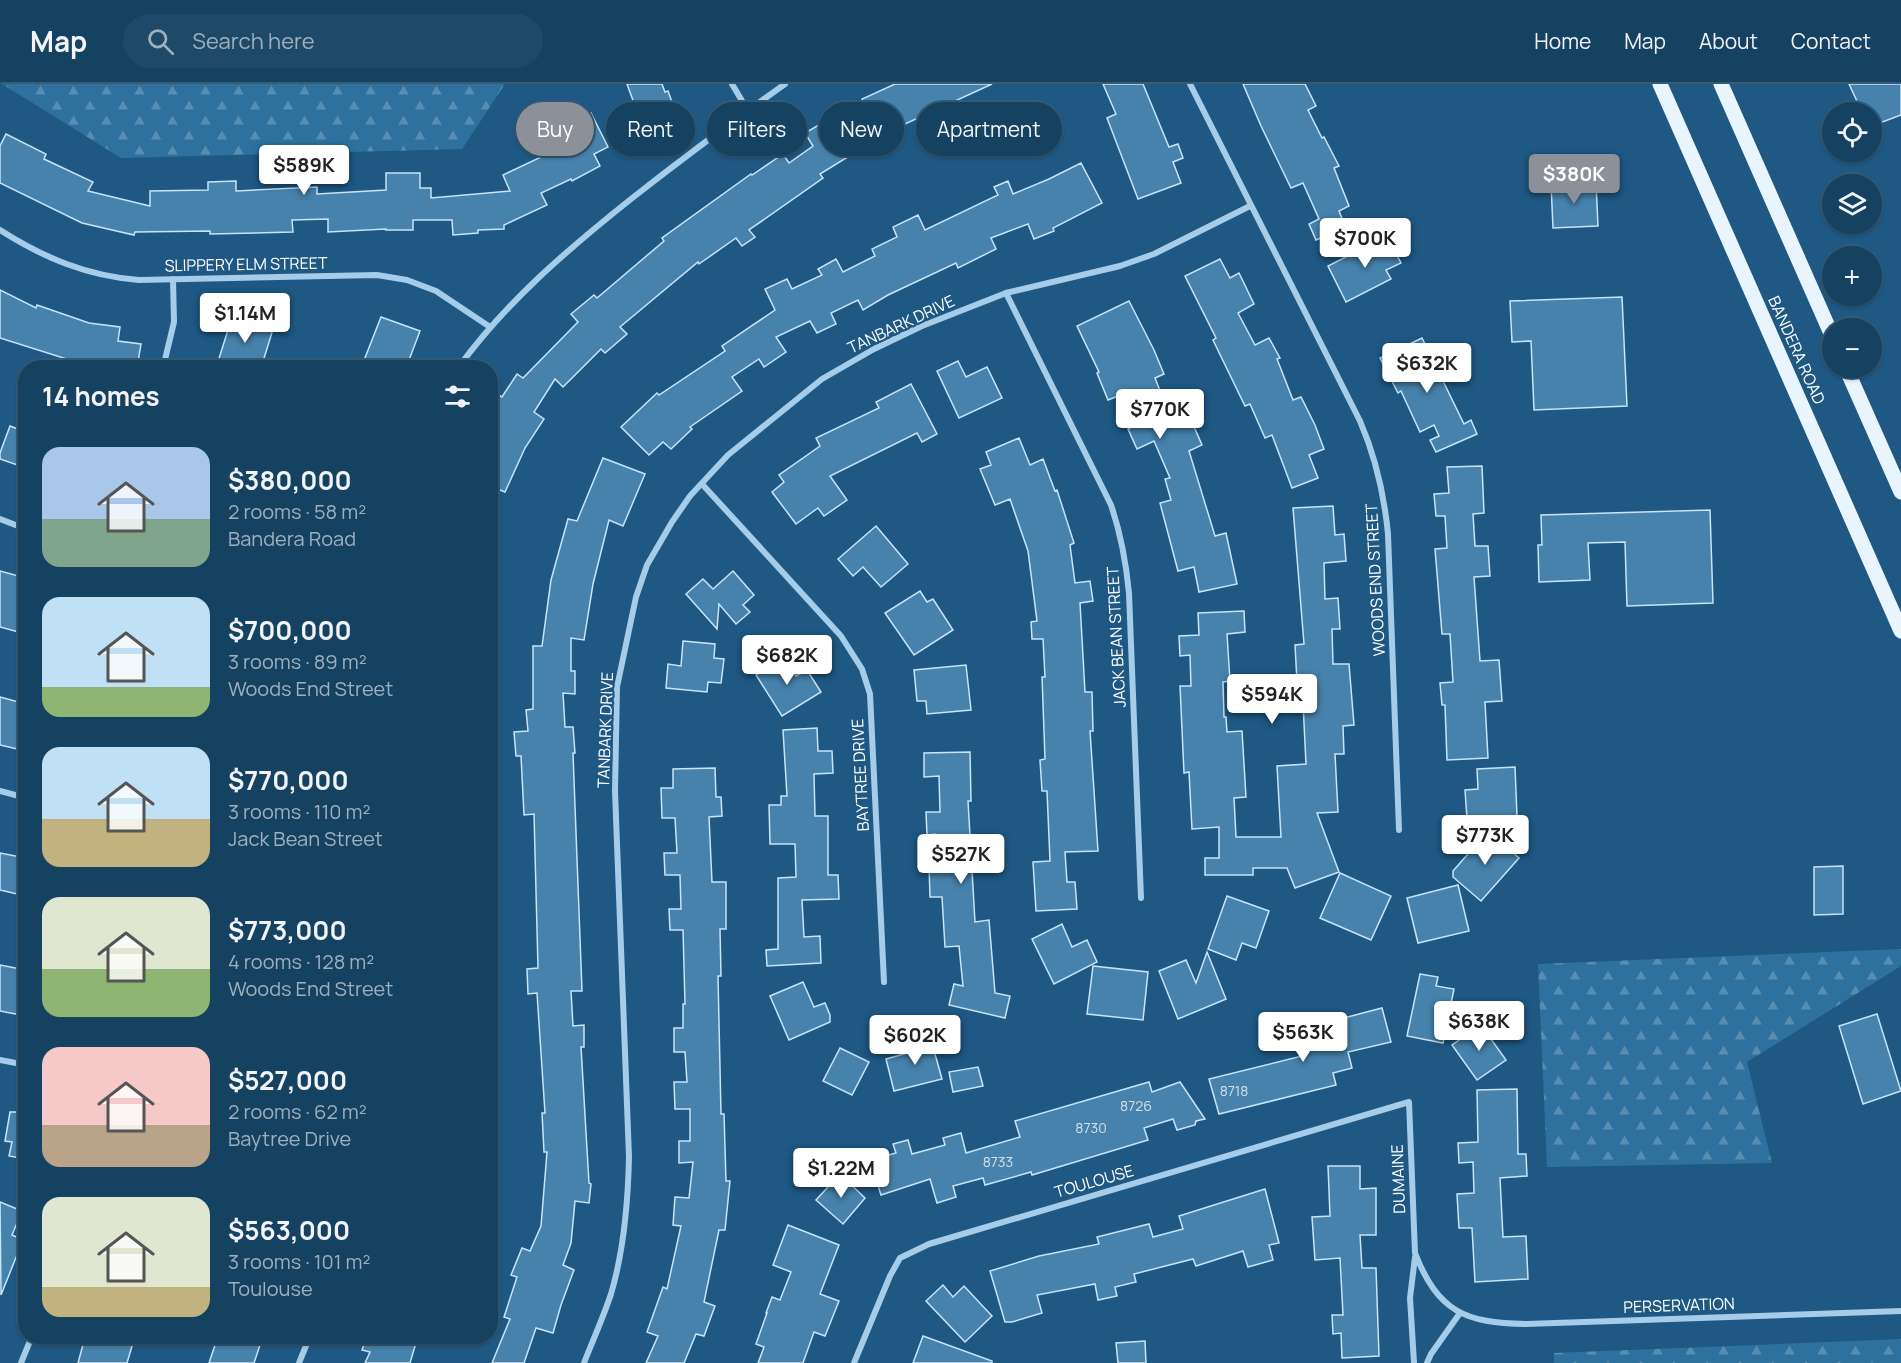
<!DOCTYPE html>
<html lang="en">
<head>
<meta charset="utf-8">
<style>
  :root { --surface:#164262; --page:#1f4968; --text:#f1f3f6; --muted:#9eb0be; --line:#355b77; --accent:#8c9099 }
  body { margin:0; font-family:Manrope,sans-serif; background:var(--page); color:var(--text); height:100vh; display:flex; flex-direction:column; font-size:22px; white-space:nowrap }
  * { box-sizing:border-box; margin:0 }
  p { font-size:20px; color:var(--muted) }
  .icon { flex:none; width:33px; height:33px; fill:none; stroke:currentColor; stroke-width:2; stroke-linecap:round; stroke-linejoin:round }
  .map { position:relative; flex:1; overflow:hidden }
  .panel { position:absolute; left:18px; top:276px; width:480px; height:984px; display:flex; flex-direction:column; background:var(--surface); border-radius:24px; box-shadow:0 2px 4px #0004,0 0 0 2px var(--line) }
  .panel>* { flex:none }
  .hud { position:absolute; left:516px; top:18px; width:570px; height:54px; display:flex; gap:12px }
  .buttons { position:absolute; left:1822px; top:18px; display:grid; gap:12px }
  .buttons a { display:grid; place-items:center; width:60px; height:60px; border-radius:50%; background:var(--surface); box-shadow:0 2px 4px #0004,0 0 0 2px var(--line); font-size:30px }
  .price { position:absolute; translate:-50% -51px; padding:0 14px; border-radius:6px; background:#fff; color:#222; font-size:20px; line-height:39px; filter:drop-shadow(0 2px 3px #0008) }
  .price::after { content:''; position:absolute; left:50%; top:36px; width:18px; height:14px; margin-left:-9px; background:inherit; clip-path:polygon(0 0,100% 0,50% 100%) }
  .price.selected { background:var(--accent); color:#fff }
  ul { padding:0; list-style:none }
  li { display:flex; align-items:center; gap:18px; height:150px; padding:0 24px }
  li span { display:grid; place-items:center; flex:none; width:168px; height:120px; border-radius:18px; color:#555 }
  li>.icon { margin-inline-start:auto }
  span .icon { width:72px; height:72px; fill:#fffc; stroke-width:1 }
  li b { font-size:26px }
  h2 { display:flex; justify-content:space-between; align-items:center; height:72px; padding:0 24px; font-size:26px }
  .tag { padding:0 21px; border-radius:27px; background:var(--surface); box-shadow:0 2px 4px #0004,0 0 0 2px var(--line); font-size:21px; line-height:54px }
  .tag.selected { background:var(--accent); color:#fff }
  header { display:flex; align-items:center; gap:36px; box-sizing:border-box; height:84px; padding:0 30px; background:var(--surface); border-bottom:2px solid var(--line) }
  header strong { font-size:28px }
  nav { display:flex; gap:33px; margin-inline-start:auto; font-size:21px }
  .search { width:420px; height:54px; background:var(--page); display:flex; align-items:center; gap:15px; box-sizing:border-box; padding:0 21px; border-radius:33px; color:var(--muted); font-size:22px }
  .map>svg:first-child { display:block }
</style>
</head>
<body>
<header>
<strong>Map</strong>
<div class="search"><svg class="icon" aria-label="search" viewBox="0 0 24 24"><circle cx="10" cy="10" r="6"/><path d="M15 15l6 6"/></svg>Search here</div>
<nav><a>Home</a><a>Map</a><a>About</a><a>Contact</a></nav>
</header>
<div class="map">
<svg width="1901" height="1279" viewBox="0 0 1901 1279">
  <defs>
    <pattern id="forest-firs" width="22" height="20" patternUnits="userSpaceOnUse" patternTransform="scale(1.5)"><rect width="22" height="20" fill="#2e719f"/><path d="M5 1l3.5 6h-7zM16 11l3.5 6h-7z" fill="#588db2"/></pattern>
  </defs>
  <rect width="100%" height="100%" fill="#1e5883"/>
  <!-- forest -->
  <g fill="url(#forest-firs)">
    <path d="M2,0H505L462,65L121,74Z"/>
    <path d="M1901,865V882L1747,978L1772,1079L1547,1083L1538,880Z"/>
    <path d="M1901,1255V1279H1554V1269Z"/>
  </g>
  <!-- building -->
  <g fill="#4682ac" stroke="#c9e4f7" stroke-width="1.5">
    <path d="M627,0H662L665,8L668,7L677,32L643,44Z"/>
    <path d="M895,0H992L896,44L902,57L885,65L880,53L820,90L823,94L749,146L755,153L742,162L736,154L699,180L698,178L620,243L627,250L605,269L601,265L563,303L555,295L534,328L544,335L525,364L505,408L490,402V320L497,310L502,313L517,290L523,294L578,238L571,230L594,211L597,214L664,157L662,154L751,90L752,91L783,70L789,79L813,62L805,49L829,35L835,45L867,26L862,15Z"/>
    <path d="M1103,0H1143L1169,63L1178,60L1183,74L1173,78L1181,99L1138,115L1107,34L1116,30Z"/>
    <path d="M1243,0H1305L1316,22L1308,26L1322,54L1324,53L1339,82L1334,84L1349,122L1339,127L1346,144L1316,156L1309,140L1319,135L1303,99L1291,104L1261,42Z"/>
    <path d="M1849,0H1901V31L1872,42V28H1862Z"/>
    <path d="M591,29L608,63L594,70L600,82L572,97L571,95L541,109L547,121L504,141V145L478,146V149L453,151L452,136H413V146H386V145L328,148V135L292,136L293,148L210,150V147L135,148L134,151L82,139L0,99V62L6,50L46,70L44,75L93,98L88,107L150,122V107L208,106V98L236,97V107L317,103V110L386,106V89H420V104H431V114L510,107L503,91L556,66L549,51Z"/>
    <path d="M1081,79L1102,119L1053,144L1054,147L1034,155L1028,140L991,154L996,165L958,184L956,179L888,211L863,226L858,216L831,229L836,240L817,249L810,237L776,253L786,268L764,283L759,275L732,293L742,307L690,343L692,345L671,365L663,358L649,371L621,343L657,309L659,311L725,267L722,262L775,226L765,205L787,195L792,205L822,191L818,185L836,175L843,188L875,172L872,165L897,153L893,143L918,131L925,146L998,111L994,103L1008,97L1013,110L1049,95Z"/>
    <path d="M1596,98L1598,142L1553,144L1551,100Z"/>
    <path d="M1387,152L1401,179L1386,186L1391,195L1346,218L1328,182Z"/>
    <path d="M1220,175L1230,194L1239,189L1254,220L1238,229L1255,261L1269,254L1280,274L1277,275L1293,316L1301,313L1315,341L1324,365L1309,371L1318,394L1292,404L1272,351L1265,354L1250,320L1245,322L1213,256L1216,254L1185,192Z"/>
    <path d="M0,206L36,224L37,221L89,239L120,243L118,257L141,260L137,284H95L0,254Z"/>
    <path d="M1622,213L1627,322L1534,326L1531,257L1512,258L1510,217Z"/>
    <path d="M1129,217L1154,266L1164,290L1155,294L1168,327L1184,320L1202,361L1189,367L1215,452L1226,449L1237,500L1199,508L1194,483L1178,487L1160,419L1171,416L1165,395L1170,394L1154,357L1137,365L1128,345L1132,343L1118,312L1108,316L1097,289L1099,288L1077,242Z"/>
    <path d="M233,230L274,242L261,284H216Z"/>
    <path d="M381,233L420,247L406,284H361Z"/>
    <path d="M1422,254L1464,340L1471,336L1477,350L1436,368L1430,356L1439,352L1434,341L1420,348L1401,307L1398,309L1380,274Z"/>
    <path d="M958,277L966,293L987,283L1002,314L959,334L937,287Z"/>
    <path d="M911,300L937,350L922,358L917,349L830,392L847,416L824,432L818,424L796,440L772,408L784,398L779,391L820,362L816,354L879,324L876,318Z"/>
    <path d="M10,342L26,348V384L0,375V369Z"/>
    <path d="M1019,354L1030,381L1043,375L1055,407L1057,406L1074,459L1070,461L1075,499L1090,497L1093,517L1080,519L1085,608H1092L1093,647H1090L1098,767L1065,768L1067,798H1075L1077,825L1036,827L1033,778L1050,777L1047,707H1042L1040,676L1045,675L1042,593H1045L1043,555H1032L1031,538L1037,537L1028,467L1010,415L995,421L980,385L991,381L986,368Z"/>
    <path d="M603,374L645,390L623,442L609,436L593,500L584,556L571,554V587H575V610L563,609L565,643H573L575,669H573L582,907H571L573,942L584,941V963H581L589,1099L591,1100L589,1119L575,1117L571,1159L563,1181L574,1186L561,1221L553,1249L536,1244L524,1279H492L510,1235L504,1233L517,1193L511,1191L522,1164L530,1167L541,1142L547,1068H544L542,1029H545L537,909L528,910L527,885L538,884L534,730L524,731L521,672H516L514,648L528,647L526,626L533,625V562H542L551,496L568,435L577,437Z"/>
    <path d="M1482,382L1484,429L1473,430L1475,462H1488L1490,492L1474,493L1480,577L1499,576L1502,617L1485,618L1488,674L1447,676L1445,621H1442L1440,599L1453,598L1450,550H1442L1435,465L1447,464L1445,432H1436L1434,410L1449,409L1447,383Z"/>
    <path d="M1333,422L1335,451L1344,450L1346,477L1324,479L1325,515L1338,514L1340,545H1332L1333,580H1349L1354,641L1343,642L1344,670H1335L1338,728L1317,729L1339,788L1295,804L1287,784H1253V791H1205V774H1219V743L1192,745L1189,688L1184,689L1180,602H1191L1190,571L1180,572L1179,552L1199,551L1198,529L1244,527L1245,548L1227,550L1230,597L1223,598L1224,633H1226L1227,648L1242,647L1246,713L1234,714L1236,753H1281L1277,682L1306,680L1302,598H1297L1295,561L1304,560L1293,424Z"/>
    <path d="M1710,426L1713,519L1627,522L1625,458L1588,459L1590,496L1539,498L1538,461H1542L1541,431Z"/>
    <path d="M876,442L908,480L881,503L863,483L853,492L838,475Z"/>
    <path d="M0,487L26,494V550L0,543Z"/>
    <path d="M733,487L754,511L743,521L750,528L736,540L719,520L717,545L686,510L703,495L713,505Z"/>
    <path d="M920,507L927,518L933,515L953,546L914,571L885,529Z"/>
    <path d="M683,557L715,560L714,574L724,575L721,599L708,598L707,608L666,604L668,580L681,582Z"/>
    <path d="M785,573L796,592L807,586L821,608L782,632L756,591Z"/>
    <path d="M966,581L971,626L927,630L926,617H917L914,586Z"/>
    <path d="M0,613L26,620V667L0,661Z"/>
    <path d="M817,644L818,667H832L833,689L814,690L815,732H828V791H838L839,815L802,816L804,853L820,852L821,879L767,882L766,866L778,865V794L796,793L795,760H770L769,721H781V712H787L783,646Z"/>
    <path d="M970,668L971,717H968L975,838L989,836L995,909L1010,912L1005,934L949,921L954,900L963,902L959,862L945,863L942,813H930L929,782H937L935,750L927,751L926,728H940L939,692L924,693V669Z"/>
    <path d="M1515,683L1517,732L1467,735L1465,706L1478,705L1477,685Z"/>
    <path d="M715,684L716,713H721L722,732L709,733L712,798H726V845H720L721,892H718L721,1030H724L726,1097H730L725,1146H719L704,1218L715,1222L704,1252L696,1250L684,1279H646L658,1252L647,1248L663,1203L667,1205L681,1142L673,1141L675,1113L689,1114L693,1078L679,1079V1057H690V1025H675L674,998H687L685,968H674V944H683V920H685L683,846H670L669,825H681L680,791H665L664,769H677L675,734H662L661,704H673V685Z"/>
    <path d="M1488,747L1519,774L1481,817L1453,793V787Z"/>
    <path d="M0,769L26,774V812L0,806Z"/>
    <path d="M1843,782V830L1814,831V783Z"/>
    <path d="M1340,789L1391,812L1371,856L1320,834Z"/>
    <path d="M1458,801L1469,847L1418,859L1407,814Z"/>
    <path d="M1227,812L1269,827L1256,864L1242,859L1236,876L1208,865Z"/>
    <path d="M1062,840L1072,863L1087,856L1097,878L1054,900L1032,855Z"/>
    <path d="M1207,868L1226,915L1178,935L1159,887L1186,876L1196,899Z"/>
    <path d="M0,881L26,886V932L0,927Z"/>
    <path d="M1093,882L1148,888L1143,936L1087,930Z"/>
    <path d="M1420,890L1438,893L1436,902L1454,905L1443,959L1407,952Z"/>
    <path d="M803,898L814,923L825,919L830,931V938L789,956L770,912Z"/>
    <path d="M1382,924L1391,958L1348,968L1352,984L1333,989L1336,1001L1219,1030L1209,995L1306,971L1299,947L1321,942L1319,935L1338,930L1340,935Z"/>
    <path d="M1877,930L1901,1007L1863,1020L1839,942Z"/>
    <path d="M1481,941L1506,976L1477,996L1452,961Z"/>
    <path d="M930,952L942,995L894,1007L886,975L911,968L908,958Z"/>
    <path d="M840,964L869,978L852,1011L823,997Z"/>
    <path d="M978,983L983,1002L953,1008L949,988Z"/>
    <path d="M1149,998L1152,1008L1180,998L1205,1035L1196,1037L1195,1041L1177,1046L1173,1035L1144,1044L1148,1056L1032,1091L1031,1088L985,1101L983,1094L953,1102L956,1113L937,1119L930,1095L881,1111L870,1076L896,1069L893,1060L908,1056L912,1070L945,1061L943,1054L961,1049L966,1069L1020,1053L1015,1037Z"/>
    <path d="M1517,1005L1518,1070H1526L1527,1092L1500,1094L1503,1153L1526,1152L1528,1195L1475,1198L1472,1144H1459L1457,1110L1474,1109L1473,1078L1459,1079L1458,1059L1478,1058L1477,1006Z"/>
    <path d="M10,1028H26V1075L9,1072L12,1058L5,1057Z"/>
    <path d="M1328,1082H1360V1105L1376,1104V1151H1360L1362,1184H1376L1379,1272L1342,1274L1341,1249L1333,1250L1332,1231H1343L1340,1174L1315,1176L1312,1133L1330,1132Z"/>
    <path d="M840,1090L865,1114L843,1140L816,1116Z"/>
    <path d="M1265,1105L1279,1159L1269,1161L1273,1176L1248,1183L1243,1167L1196,1182L1193,1175L1134,1190L1136,1198L1115,1203L1117,1212L1098,1216L1095,1200L1037,1211L1042,1229L1012,1238H1005L990,1187L1039,1172L1099,1160L1097,1153L1149,1140L1153,1153L1183,1145L1179,1132Z"/>
    <path d="M0,1118L22,1127L12,1151L23,1156L1,1211Z"/>
    <path d="M788,1141L839,1161L820,1210L839,1217L825,1252L814,1248L803,1279H758L764,1263L756,1260L767,1229H766L772,1213L780,1216L791,1188L773,1181Z"/>
    <path d="M943,1201L953,1213L964,1202L992,1232L965,1258L926,1217Z"/>
    <path d="M101,1252H135L127,1279H78L84,1257L98,1261Z"/>
    <path d="M218,1252H263L254,1279H209Z"/>
    <path d="M367,1252H418L410,1279H365L370,1268L362,1266Z"/>
    <path d="M923,1252L992,1277V1279H913Z"/>
    <path d="M1145,1257L1146,1279H1118L1116,1259Z"/>
  </g>
  <g fill="none" stroke-linecap="round" stroke-linejoin="round">
    <!-- street -->
    <g stroke="#a5cde9" stroke-width="6">
      <path d="M732,0L748,27"/>
      <path d="M1190,0L1360,337C1376,374 1384,409 1388,450L1399,746"/>
      <path d="M0,146C44,174 87,192 139,196L377,191L407,196L436,207L490,243"/>
      <path d="M1006,209L1111,421C1121,450 1126,478 1129,509L1141,814"/>
      <path d="M163,284L174,238L173,195"/>
      <path d="M458,284C507,217 567,166 631,115C682,75 733,37 785,0"/>
      <path d="M702,400L841,552L862,585L870,610L884,898"/>
      <path d="M0,435L26,445"/>
      <path d="M0,707L26,714"/>
      <path d="M0,976L26,981"/>
      <path d="M21,1279L32,1252"/>
      <path d="M299,1279L310,1252"/>
      <path d="M584,1279C593,1256 603,1234 611,1210C624,1166 628,1120 629,1073L615,707L617,603L636,513L647,481L672,438L690,412L728,371L822,295L874,265L922,242L1006,209L1120,182L1154,170L1250,122"/>
      <path d="M854,1279L890,1192L900,1174L929,1160L1409,1018L1415,1169C1438,1228 1465,1239 1526,1240L1901,1227"/>
      <path d="M1414,1279L1410,1214L1415,1173"/>
      <path d="M1427,1279L1431,1270L1460,1229"/>
    </g>
    <!-- primary -->
    <g stroke="#e8f4fe" stroke-width="15">
      <path d="M1660,0L1901,547"/>
      <path d="M1721,0L1833,254"/>
      <path d="M1846,284L1901,408"/>
    </g>
  </g>
  <g text-anchor="middle" stroke-width="4.5" stroke-linejoin="round" paint-order="stroke">
    <!-- number labels -->
    <g font-size="14" fill="#d1e0ea">
      <text x="1234" y="1012">8718</text>
      <text x="1136" y="1027">8726</text>
      <text x="1091" y="1049">8730</text>
      <text x="998" y="1083">8733</text>
    </g>
    <!-- street labels -->
    <g font-size="16" fill="#fff" stroke="#1e5883">
      <text transform="translate(246 180) rotate(-1)" y="6">SLIPPERY ELM STREET</text>
      <text transform="translate(901 240) rotate(-25)" y="6">TANBARK DRIVE</text>
      <text transform="translate(1797 266) rotate(66)" y="6">BANDERA ROAD</text>
      <text transform="translate(1375 496) rotate(-93)" y="6">WOODS END STREET</text>
      <text transform="translate(1116 553) rotate(-93)" y="6">JACK BEAN STREET</text>
      <text transform="translate(605 646) rotate(-88)" y="6">TANBARK DRIVE</text>
      <text transform="translate(860 691) rotate(-93)" y="6">BAYTREE DRIVE</text>
      <text transform="translate(1398 1095) rotate(-92)" y="6">DUMAINE</text>
      <text transform="translate(1094 1097) rotate(-16)" y="6">TOULOUSE</text>
      <text transform="translate(1679 1221) rotate(-2)" y="6">PERSERVATION</text>
    </g>
  </g>
</svg>
<div class="buttons">
<a><svg class="icon" aria-label="locate" viewBox="0 0 24 24"><circle cx="12" cy="12" r="6"/><path d="M12 2v4M12 18v4M2 12h4M18 12h4"/></svg></a>
<a><svg class="icon" aria-label="layers" viewBox="0 0 24 24"><path d="M12 4l9 5-9 5-9-5zM3 14l9 5 9-5"/></svg></a>
<a>+</a>
<a>−</a>
</div>
<b class="price" style="left:304px;top:112px">$589K</b>
<b class="price selected" style="left:1574px;top:121px">$380K</b>
<b class="price" style="left:1365px;top:185px">$700K</b>
<b class="price" style="left:245px;top:260px">$1.14M</b>
<b class="price" style="left:1427px;top:310px">$632K</b>
<b class="price" style="left:1160px;top:356px">$770K</b>
<b class="price" style="left:787px;top:602px">$682K</b>
<b class="price" style="left:1272px;top:641px">$594K</b>
<b class="price" style="left:1485px;top:782px">$773K</b>
<b class="price" style="left:961px;top:801px">$527K</b>
<b class="price" style="left:1479px;top:968px">$638K</b>
<b class="price" style="left:1303px;top:979px">$563K</b>
<b class="price" style="left:915px;top:982px">$602K</b>
<b class="price" style="left:841px;top:1115px">$1.22M</b>
<div class="hud">
<a class="tag selected">Buy</a>
<a class="tag">Rent</a>
<a class="tag">Filters</a>
<a class="tag">New</a>
<a class="tag">Apartment</a>
</div>
<section class="panel">
<h2>14 homes<svg class="icon" aria-label="filters" viewBox="0 0 24 24"><path d="M4 7h16M4 17h16"/><circle cx="9" cy="7" r="2"/><circle cx="15" cy="17" r="2"/></svg></h2>
<ul>
<li><span style="background:linear-gradient(#a9c7e8 60%,#7fa58c 0)"><svg class="icon" aria-label="home" viewBox="0 0 24 24"><path d="M3 11l9-7 9 7M6 9v11h12V9"/></svg></span><div><b>$380,000</b><p>2 rooms · 58 m²</p><p>Bandera Road</p></div></li>
<li><span style="background:linear-gradient(#bfe0f5 75%,#8fb573 0)"><svg class="icon" aria-label="home" viewBox="0 0 24 24"><path d="M3 11l9-7 9 7M6 9v11h12V9"/></svg></span><div><b>$700,000</b><p>3 rooms · 89 m²</p><p>Woods End Street</p></div></li>
<li><span style="background:linear-gradient(#bfe0f5 60%,#c2b280 0)"><svg class="icon" aria-label="home" viewBox="0 0 24 24"><path d="M3 11l9-7 9 7M6 9v11h12V9"/></svg></span><div><b>$770,000</b><p>3 rooms · 110 m²</p><p>Jack Bean Street</p></div></li>
<li><span style="background:linear-gradient(#dfe7d0 60%,#8fb573 0)"><svg class="icon" aria-label="home" viewBox="0 0 24 24"><path d="M3 11l9-7 9 7M6 9v11h12V9"/></svg></span><div><b>$773,000</b><p>4 rooms · 128 m²</p><p>Woods End Street</p></div></li>
<li><span style="background:linear-gradient(#f6c9c9 65%,#b9a48a 0)"><svg class="icon" aria-label="home" viewBox="0 0 24 24"><path d="M3 11l9-7 9 7M6 9v11h12V9"/></svg></span><div><b>$527,000</b><p>2 rooms · 62 m²</p><p>Baytree Drive</p></div></li>
<li><span style="background:linear-gradient(#dfe7d0 75%,#c2b280 0)"><svg class="icon" aria-label="home" viewBox="0 0 24 24"><path d="M3 11l9-7 9 7M6 9v11h12V9"/></svg></span><div><b>$563,000</b><p>3 rooms · 101 m²</p><p>Toulouse</p></div></li>
</ul>
</section>
</div>
</body>
</html>
